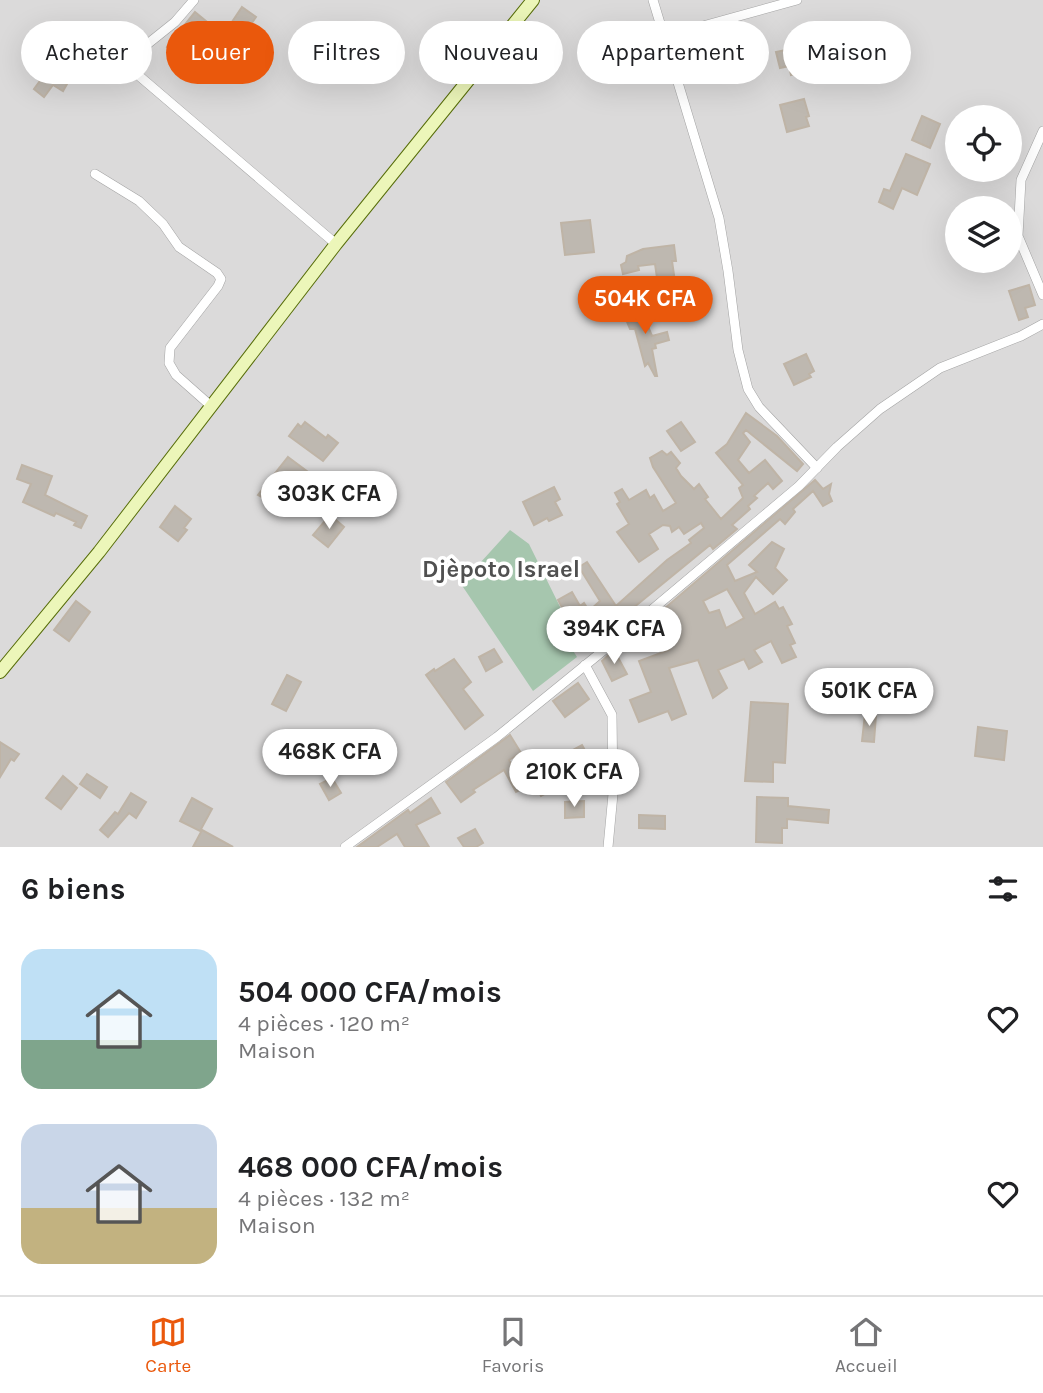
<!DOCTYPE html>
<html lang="fr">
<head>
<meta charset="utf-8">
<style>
  :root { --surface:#fff; --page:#f2f2f2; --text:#202124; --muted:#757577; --line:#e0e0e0; --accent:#ea580c }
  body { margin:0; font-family:Karla,sans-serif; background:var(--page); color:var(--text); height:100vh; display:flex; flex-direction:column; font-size:26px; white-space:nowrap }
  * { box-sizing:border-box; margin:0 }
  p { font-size:23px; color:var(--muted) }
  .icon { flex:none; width:38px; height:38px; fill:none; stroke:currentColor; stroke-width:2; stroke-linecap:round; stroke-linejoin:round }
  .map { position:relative; height:847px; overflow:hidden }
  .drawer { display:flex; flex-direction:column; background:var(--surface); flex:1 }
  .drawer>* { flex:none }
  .hud { position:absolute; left:21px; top:21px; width:1001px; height:63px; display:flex; gap:14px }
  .buttons { position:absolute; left:945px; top:105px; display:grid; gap:14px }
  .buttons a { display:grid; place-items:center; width:77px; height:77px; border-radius:50%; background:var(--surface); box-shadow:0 7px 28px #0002; font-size:35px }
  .price { position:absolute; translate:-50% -60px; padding:0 16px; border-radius:24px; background:#fff; color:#222; font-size:23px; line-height:46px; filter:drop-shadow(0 2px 4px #0008) }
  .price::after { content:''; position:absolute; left:50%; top:42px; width:21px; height:16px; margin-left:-10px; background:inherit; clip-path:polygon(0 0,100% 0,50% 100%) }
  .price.on { background:var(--accent); color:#fff }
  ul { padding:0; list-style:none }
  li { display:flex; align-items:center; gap:21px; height:175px; padding:0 21px }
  li span { display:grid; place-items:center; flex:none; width:196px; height:140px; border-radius:21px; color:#555 }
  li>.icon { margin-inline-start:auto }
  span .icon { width:84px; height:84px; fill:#fffc; stroke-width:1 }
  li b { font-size:30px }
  h2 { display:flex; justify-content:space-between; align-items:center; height:84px; padding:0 21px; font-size:30px }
  .tag { padding:0 24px; border-radius:32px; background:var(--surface); box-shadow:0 7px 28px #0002; font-size:24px; line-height:63px }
  .tag.on { background:var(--accent); color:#fff }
  .tabs { display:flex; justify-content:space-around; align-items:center; height:98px; border-top:2px solid var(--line); background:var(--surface); font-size:19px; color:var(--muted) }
  .tabs a { display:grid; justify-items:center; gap:4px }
  .tabs .on { color:var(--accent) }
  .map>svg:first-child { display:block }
</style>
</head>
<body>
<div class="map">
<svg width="1043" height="847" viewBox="0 0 1043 847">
  <rect width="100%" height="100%" fill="#eeebe3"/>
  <!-- residential -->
  <path fill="#dbdada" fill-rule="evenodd" d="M0,0H1043V847H0ZM957,117H1010V170H957ZM957,208H1010V261H957Z"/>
  <!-- cemetery -->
  <path fill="#a6c6ae" d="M510,530L529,544L572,631L564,636L577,657L533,691L461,584Z"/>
  <!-- building -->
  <g fill="#beb8b0" stroke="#bfb4a6" stroke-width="2" fill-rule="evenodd">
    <path d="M242,7L256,17L242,37L228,28Z"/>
    <path d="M195,12L218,31L191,66L167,47Z"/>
    <path d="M805,46L811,70L791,75L789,66L780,68L776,52Z"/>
    <path d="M48,70L67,84L63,91L53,85L44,97L34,89Z"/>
    <path d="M804,99L809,116L806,117L809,126L787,132L780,105Z"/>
    <path d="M922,116L940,124L930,148L912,140Z"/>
    <path d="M906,154L930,164L917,195L902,188L893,209L879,202L884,189L890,191Z"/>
    <path d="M590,220L594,252L565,255L561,223Z"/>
    <path d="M674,245L676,261H672L680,317L663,319L655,264L638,266L639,270L623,274L621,265L626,262L627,256L643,249Z"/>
    <path d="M1029,285L1035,305L1025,308L1028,317L1019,320L1009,291Z"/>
    <path d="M644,307L646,315L644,317L652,336L667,332L669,340L655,344L656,348L652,349L657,376H655L648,363L645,366L635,329H630L623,312Z"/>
    <path d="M806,354L814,371L809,374L811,377L794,385L784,364Z"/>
    <path d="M746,413L777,436L803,464L797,471L746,430L743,433L750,442L738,460L749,473L765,460L782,481L773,489L768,483L754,496L757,498L748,506L750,509L732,525L737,529L713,549L710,545L594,640L578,650L570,637L576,633L558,600L572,592L580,606L584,603L589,611L600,601L579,567L587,562L616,606L667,560L691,543L689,540L704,528L701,523L684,534L679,527L672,532L670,526L663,525L649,534L658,549L639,562L617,532L629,524L617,504L620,502L615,493L622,489L629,500L646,490L650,498L654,495L663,511L676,503L653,467L650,458L662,451L667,455L671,452L680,463L676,468L681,476L694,489L699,484L708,497L705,499L721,519L743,498L739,488L743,485L716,453L727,444Z"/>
    <path d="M305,422L326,438L328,435L338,443L323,461L289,436L298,424L301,427Z"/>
    <path d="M681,422L695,442L681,451L667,431Z"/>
    <path d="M288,457L308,472L280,508L270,500L269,501L258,495Z"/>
    <path d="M22,465L52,476L45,495L87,516L81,528L74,525L76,522L56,513L54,516L23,502L31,484L17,479Z"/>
    <path d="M815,480L823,489L831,484L829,494L832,501L823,506L813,491L793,509L795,512L785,524L780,519L727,565L735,581L757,572L749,565L772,542L784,549L775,568L787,580L773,594L756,577L744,593L755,614L775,602L779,609L783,607L792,624L787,626L795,643L790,645L796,657L782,663L771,641L754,650L762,662L749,669L744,659L718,670L727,688L713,698L698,660L669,668L686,714L672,720L668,711L639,722L630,700L651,692L639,661L669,650L662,636L663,633L651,620ZM727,589L744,618L726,628L719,610L709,613L703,601Z"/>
    <path d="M554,487L560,499L555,502L562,515L549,521L547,518L534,525L523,502Z"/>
    <path d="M175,506L191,519L184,528L187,530L178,541L160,527Z"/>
    <path d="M330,515L344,527L328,547L313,535Z"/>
    <path d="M76,601L90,612L69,641L54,630Z"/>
    <path d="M494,649L502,662L486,671L479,657Z"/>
    <path d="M614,650L627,674L612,681L602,661Z"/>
    <path d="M454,659L471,682L463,689L483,715L465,729L426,675L434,669L435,671Z"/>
    <path d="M287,675L301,682L286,711L272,704Z"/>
    <path d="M578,683L589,699L565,717L553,701Z"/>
    <path d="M751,702L788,704L785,763L773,762V782L745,781Z"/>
    <path d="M865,714L876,715L874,742L862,741Z"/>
    <path d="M978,727L1007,731L1004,760L975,756Z"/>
    <path d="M510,735L521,753L509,760L517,774L521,772L528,786L516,792L504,770L473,790L475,792L461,802L446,782Z"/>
    <path d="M0,742L19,754L14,761L11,759L0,777Z"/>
    <path d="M582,745L592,763L568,776L558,758Z"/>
    <path d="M87,774L107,787L100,798L80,784Z"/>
    <path d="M546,774L554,789L541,796L533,781Z"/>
    <path d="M63,776L77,788L61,809L46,798Z"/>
    <path d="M332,778L341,793L329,800L320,784Z"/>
    <path d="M131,793L146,802L136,818L129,813L108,837L100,830L115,812L118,814Z"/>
    <path d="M757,797L788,798V806L829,810L828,823L787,819V828H782V843L756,842Z"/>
    <path d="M192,798L212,809L200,831L180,821Z"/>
    <path d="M431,798L440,813L416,825L429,847H405L397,834L377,847H357L408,810L410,813Z"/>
    <path d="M584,801V817L565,818V802Z"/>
    <path d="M639,815L665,816V829L639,828Z"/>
    <path d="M475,829L483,843L476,847H464L458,838Z"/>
    <path d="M202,830L233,847H193Z"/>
  </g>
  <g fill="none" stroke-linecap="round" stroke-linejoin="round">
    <defs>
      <g id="street">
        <path d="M194,0L175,22L140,50L131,60V69L336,244"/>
        <path d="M653,0L719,218L728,271L738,350L748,389L759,407L817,468"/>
        <path d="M663,37L797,0"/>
        <path d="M1043,131L1021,180L1018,236L1043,295"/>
        <path d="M95,174L139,201L163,224L179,247L217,273L221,279L218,286L170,348L169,363L176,375L211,406"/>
        <path d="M585,665L612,715L613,794L608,847"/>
        <path d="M345,847L497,737L604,650L799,486L837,447L880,409L940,368L1021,336L1043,324"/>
      </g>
      <path id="secondary" d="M0,672L99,552L336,244L533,0"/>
    </defs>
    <!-- street casing -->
    <use href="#street" stroke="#a4a4a4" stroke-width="10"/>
    <!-- secondary casing -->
    <use href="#secondary" stroke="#586e0a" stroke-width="14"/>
    <!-- street -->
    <use href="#street" stroke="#fff" stroke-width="9"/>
    <!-- secondary -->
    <use href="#secondary" stroke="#ecf6b9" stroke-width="12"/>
  </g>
  <g text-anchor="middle" stroke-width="7" stroke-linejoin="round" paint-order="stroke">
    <!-- neighbourhood labels -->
    <g font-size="24" font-weight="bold" fill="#505050" stroke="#fff">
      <text x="501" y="577">Djèpoto Israel</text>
    </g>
  </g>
</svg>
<div class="buttons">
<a><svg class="icon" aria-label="locate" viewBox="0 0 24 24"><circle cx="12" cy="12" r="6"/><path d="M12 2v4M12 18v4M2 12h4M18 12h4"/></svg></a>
<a><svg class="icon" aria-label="layers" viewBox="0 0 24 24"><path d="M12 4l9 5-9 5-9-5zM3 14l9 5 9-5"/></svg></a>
</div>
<b class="price on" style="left:645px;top:336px">504K CFA</b>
<b class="price" style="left:329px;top:531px">303K CFA</b>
<b class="price" style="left:614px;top:666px">394K CFA</b>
<b class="price" style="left:869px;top:728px">501K CFA</b>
<b class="price" style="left:330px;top:789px">468K CFA</b>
<b class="price" style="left:574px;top:809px">210K CFA</b>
<div class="hud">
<a class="tag">Acheter</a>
<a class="tag on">Louer</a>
<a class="tag">Filtres</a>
<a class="tag">Nouveau</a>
<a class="tag">Appartement</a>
<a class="tag">Maison</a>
</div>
</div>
<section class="drawer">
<h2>6 biens<svg class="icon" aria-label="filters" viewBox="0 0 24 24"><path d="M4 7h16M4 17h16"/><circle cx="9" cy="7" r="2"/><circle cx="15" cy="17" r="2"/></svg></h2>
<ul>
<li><span style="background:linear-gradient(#bfe0f5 65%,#7fa58c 0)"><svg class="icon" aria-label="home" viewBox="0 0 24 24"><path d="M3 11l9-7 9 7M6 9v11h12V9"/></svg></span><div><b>504 000 CFA/mois</b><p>4 pièces · 120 m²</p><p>Maison</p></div><svg class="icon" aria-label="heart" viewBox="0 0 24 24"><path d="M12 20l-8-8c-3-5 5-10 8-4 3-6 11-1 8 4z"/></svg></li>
<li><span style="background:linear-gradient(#c9d6e8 60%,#c2b280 0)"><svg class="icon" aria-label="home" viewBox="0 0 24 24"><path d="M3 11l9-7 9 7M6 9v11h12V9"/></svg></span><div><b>468 000 CFA/mois</b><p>4 pièces · 132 m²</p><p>Maison</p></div><svg class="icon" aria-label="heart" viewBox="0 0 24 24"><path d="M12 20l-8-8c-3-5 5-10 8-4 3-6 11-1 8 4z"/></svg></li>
</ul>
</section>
<nav class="tabs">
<a class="on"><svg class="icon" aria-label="map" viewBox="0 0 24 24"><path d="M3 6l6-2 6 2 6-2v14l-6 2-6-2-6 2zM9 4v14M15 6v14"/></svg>Carte</a>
<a><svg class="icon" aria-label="saved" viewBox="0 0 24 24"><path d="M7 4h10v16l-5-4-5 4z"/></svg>Favoris</a>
<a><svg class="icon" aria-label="home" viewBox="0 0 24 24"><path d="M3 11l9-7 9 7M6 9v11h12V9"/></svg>Accueil</a>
</nav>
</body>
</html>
